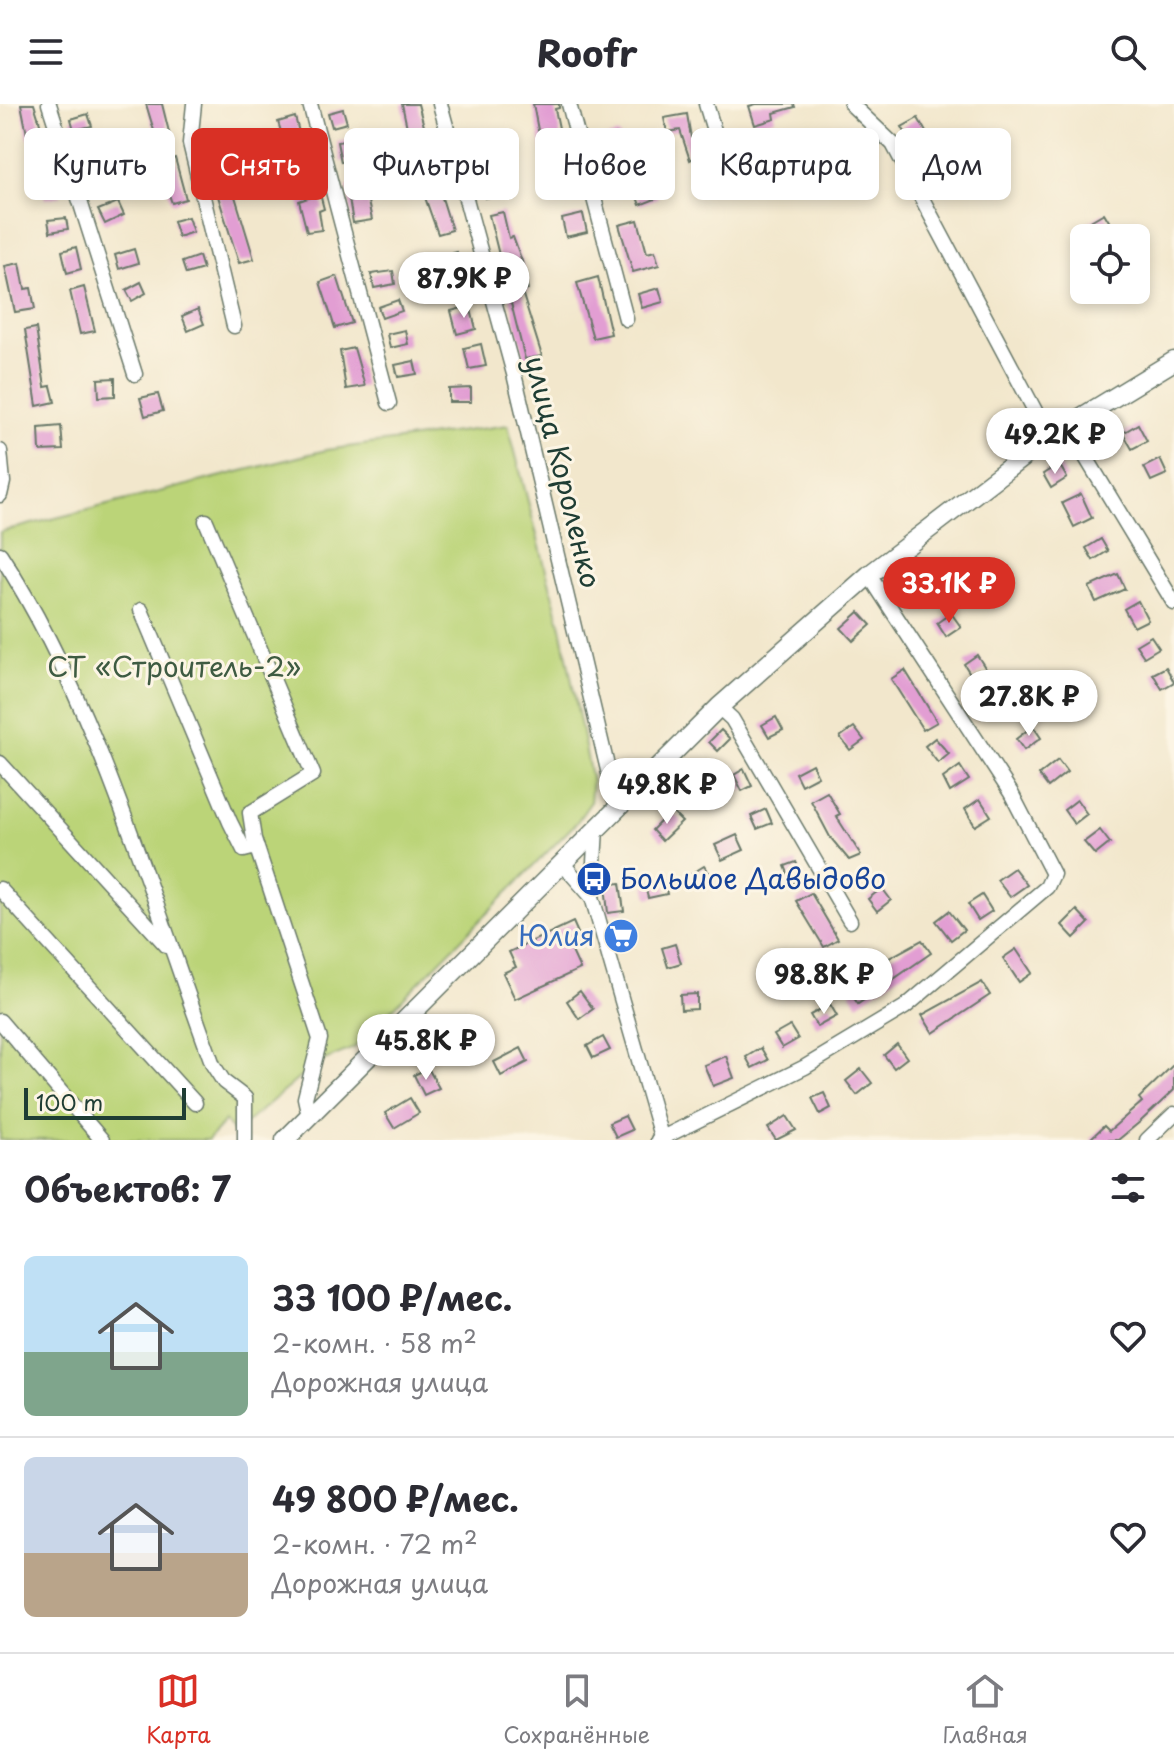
<!DOCTYPE html>
<html lang="ru">
<head>
<meta charset="utf-8">
<style>
  :root { --surface:#fff; --page:#f2f2f3; --text:#2b2b33; --muted:#7c7c81; --line:#e1e1e2; --accent:#d93025 }
  body { margin:0; font-family:"Playpen Sans",sans-serif; background:var(--page); color:var(--text); height:100vh; display:flex; flex-direction:column; font-size:30px; white-space:nowrap }
  * { box-sizing:border-box; margin:0 }
  p { font-size:26px; color:var(--muted) }
  .icon { flex:none; width:44px; height:44px; fill:none; stroke:currentColor; stroke-width:2; stroke-linecap:round; stroke-linejoin:round }
  .map { position:relative; height:1036px; overflow:hidden }
  .drawer { display:flex; flex-direction:column; background:var(--surface); flex:1 }
  .drawer>* { flex:none }
  .hud { position:absolute; left:24px; top:24px; width:1126px; height:72px; display:flex; gap:16px }
  .controls { position:absolute; left:1070px; top:120px; display:grid; gap:16px }
  .controls a { display:grid; place-items:center; width:80px; height:80px; border-radius:12px; background:var(--surface); box-shadow:0 4px 12px #0003; font-size:40px }
  .scale { position:absolute; left:24px; bottom:20px; width:162px; box-sizing:border-box; padding-left:8px; border:4px solid #1f3d34; border-top:0; font-size:22px; line-height:28px; white-space:nowrap; color:#1f3d34; -webkit-text-stroke:6px #fcf5e5; paint-order:stroke }
  .price { position:absolute; translate:-50% -68px; padding:0 18px; border-radius:28px; background:#fff; color:#222; font-size:26px; line-height:52px; filter:drop-shadow(0 2px 4px #0008) }
  .price::after { content:''; position:absolute; left:50%; top:48px; width:24px; height:18px; margin-left:-12px; background:inherit; clip-path:polygon(0 0,100% 0,50% 100%) }
  .price.selected { background:var(--accent); color:#fff }
  ul { padding:0; list-style:none }
  li { display:flex; align-items:center; gap:24px; height:200px; padding:0 24px }
  li+li { border-top:2px solid var(--line) }
  li span { display:grid; place-items:center; flex:none; width:224px; height:160px; border-radius:12px; color:#555 }
  li>.icon { margin-inline-start:auto }
  span .icon { width:96px; height:96px; fill:#fffc; stroke-width:1 }
  li b { font-size:34px }
  h2 { display:flex; justify-content:space-between; align-items:center; height:96px; padding:0 24px; font-size:34px }
  .chip { padding:0 28px; border-radius:12px; background:var(--surface); box-shadow:0 4px 12px #0003; font-size:28px; line-height:72px }
  .chip.selected { background:var(--accent); color:#fff }
  header { display:flex; justify-content:space-between; align-items:center; height:104px; padding:0 24px; background:var(--surface); font-size:36px; font-weight:700 }
  .tabs { display:flex; justify-content:space-around; align-items:center; height:112px; border-top:2px solid var(--line); background:var(--surface); font-size:22px; color:var(--muted) }
  .tabs a { display:grid; justify-items:center; gap:4px }
  .tabs .selected { color:var(--accent) }
  .map>svg:first-child { display:block }
</style>
</head>
<body>
<header><svg class="icon" aria-label="menu" viewBox="0 0 24 24"><path d="M4 6h16M4 12h16M4 18h16"/></svg>Roofr<svg class="icon" aria-label="search" viewBox="0 0 24 24"><circle cx="10" cy="10" r="6"/><path d="M15 15l6 6"/></svg></header>
<div class="map">
<svg width="1174" height="1036" viewBox="0 0 1174 1036">
  <rect width="100%" height="100%" fill="#fcf5e5"/>
  <filter id="ink" filterUnits="userSpaceOnUse"><feTurbulence type="fractalNoise" baseFrequency=".0125" numOctaves="2"/><feDisplacementMap in="SourceGraphic" scale="16" xChannelSelector="R" yChannelSelector="G"/><feConvolveMatrix kernelMatrix="1 2 1 2 8 2 1 2 1" color-interpolation-filters="sRGB"/></filter>
  <filter id="wash" filterUnits="userSpaceOnUse"><feTurbulence type="fractalNoise" baseFrequency=".006" numOctaves="4" result="noise"/><feDisplacementMap in="SourceGraphic" scale="32" xChannelSelector="R" yChannelSelector="G"/><feGaussianBlur stdDeviation="1.8" result="paint"/><feColorMatrix in="noise" values="0 0 0 0 0 0 0 0 0 0 0 0 0 0 0 0 0 1.4 0 .05"/><feComposite in="paint" operator="in"/></filter>
  <g filter="url(#wash)">
    <rect width="100%" height="100%" fill="#f2e7cc"/>
    <!-- green -->
    <path fill="#bbd478" stroke="#6d8856" stroke-width="2" d="M508,321L561,523L592,678L590,699L576,719L354,944L317,959L234,1029L225,1017L208,1036H0V428L326,346Z"/>
    <g id="blocks">
      <!-- building -->
      <g fill="#e29ed3">
        <path d="M21,0H34L44,32L28,35Z"/>
        <path d="M146,0H162L171,36L158,40Z"/>
        <path d="M402,0H418L435,63L412,69L408,53L413,52Z"/>
        <path d="M533,0H559V4L555,5L567,63L546,68Z"/>
        <path d="M756,0H794L795,3L774,9L775,15L755,21L749,2Z"/>
        <path d="M343,5L347,19L332,23L328,9Z"/>
        <path d="M88,10L92,22L74,26L71,15Z"/>
        <path d="M687,10L691,34L695,33L701,50L690,56L680,26L667,28L664,14Z"/>
        <path d="M295,13L300,32L284,37L278,18Z"/>
        <path d="M918,14L926,28L910,37L902,23Z"/>
        <path d="M619,30L624,44L601,51L597,36Z"/>
        <path d="M94,31L110,81L97,85L79,36Z"/>
        <path d="M355,35L358,55L341,58L337,38Z"/>
        <path d="M222,37L228,69L254,155L239,159L212,73L209,39Z"/>
        <path d="M488,39L499,91L485,94L474,42Z"/>
        <path d="M303,44L309,71L293,74L287,47Z"/>
        <path d="M46,48L61,92L45,95L40,71L38,72L31,54Z"/>
        <path d="M175,54L186,95L172,99L158,60Z"/>
        <path d="M623,68L625,81L608,85L606,71Z"/>
        <path d="M364,79L372,116L353,119L347,82Z"/>
        <path d="M438,81L452,126L438,130L422,85Z"/>
        <path d="M654,82L658,94L640,101L635,88Z"/>
        <path d="M320,90L324,105L319,107L322,126L307,128L299,97Z"/>
        <path d="M118,98L124,111L105,120L98,106Z"/>
        <path d="M503,108L509,134L513,133L522,157L528,186L522,188L542,252L525,255L489,111Z"/>
        <path d="M1104,109L1113,124L1096,134L1087,119Z"/>
        <path d="M583,110L587,128L566,133L562,115Z"/>
        <path d="M188,113L193,128L178,133L173,117Z"/>
        <path d="M66,114L68,125L50,128L48,116Z"/>
        <path d="M638,116L647,149L655,147L659,161L633,168L619,121Z"/>
        <path d="M76,143L81,165L67,169L62,147Z"/>
        <path d="M134,145L138,159L119,165L115,151Z"/>
        <path d="M457,148L460,160L442,164L439,153Z"/>
        <path d="M199,152L203,165L186,170L182,158Z"/>
        <path d="M20,159L25,185L31,184L35,205L15,208L5,162Z"/>
        <path d="M393,167L395,180L374,184L371,170Z"/>
        <path d="M337,172L352,219L335,224L320,178Z"/>
        <path d="M598,173L611,230L593,234L577,179Z"/>
        <path d="M462,174L466,186L449,192L445,180Z"/>
        <path d="M141,178L146,189L132,197L126,186Z"/>
        <path d="M84,183L95,227L80,230L70,187Z"/>
        <path d="M659,184L663,198L642,204L638,190Z"/>
        <path d="M398,196L402,207L382,214L378,203Z"/>
        <path d="M470,202L476,225L457,230L451,207Z"/>
        <path d="M198,205L204,220L188,227L182,212Z"/>
        <path d="M36,224L45,283L51,282L55,298L37,302L25,226Z"/>
        <path d="M405,226L408,240L390,244L387,230Z"/>
        <path d="M481,240L486,262L469,265L464,244Z"/>
        <path d="M354,244L365,282L346,285L340,247Z"/>
        <path d="M414,257L417,270L398,273L395,261Z"/>
        <path d="M115,274V292L99,293L98,275Z"/>
        <path d="M471,284V298H449V285Z"/>
        <path d="M158,290L163,307L145,312L140,294Z"/>
        <path d="M1138,320L1147,337L1132,345L1123,329Z"/>
        <path d="M61,322L63,346L40,347L39,324Z"/>
        <path d="M1160,355L1167,370L1151,377L1144,363Z"/>
        <path d="M1059,360L1067,374L1051,384L1043,370Z"/>
        <path d="M1081,390L1092,414L1074,423L1062,399Z"/>
        <path d="M1101,435L1108,447L1093,456L1086,444Z"/>
        <path d="M1118,470L1125,485L1096,498L1089,483Z"/>
        <path d="M925,476L935,491L920,501L910,484Z"/>
        <path d="M1138,497L1148,516L1134,523L1124,505Z"/>
        <path d="M859,508L871,521L853,537L841,524Z"/>
        <path d="M951,509L961,523L946,533L937,519Z"/>
        <path d="M1151,532L1159,544L1144,553L1136,541Z"/>
        <path d="M977,551L986,565L973,574L964,560Z"/>
        <path d="M1166,563L1174,578L1162,585L1153,570Z"/>
        <path d="M905,566L937,618L923,626L891,575Z"/>
        <path d="M1008,584L1019,602L1005,611L994,593Z"/>
        <path d="M776,613L783,626L769,633L762,621Z"/>
        <path d="M1033,622L1041,634L1024,646L1016,635Z"/>
        <path d="M854,623L864,636L850,646L840,633Z"/>
        <path d="M721,626L730,635L718,647L709,638Z"/>
        <path d="M935,634L949,650L938,659L925,642Z"/>
        <path d="M1058,656L1067,668L1048,683L1039,671Z"/>
        <path d="M812,660L818,672L801,681L795,669Z"/>
        <path d="M960,662L969,676L950,688L943,674Z"/>
        <path d="M744,665L752,682L742,687L734,671Z"/>
        <path d="M827,688L840,710L836,712L861,751L849,756L830,733L811,697Z"/>
        <path d="M980,695L991,712L975,722L965,705Z"/>
        <path d="M1077,696L1087,710L1074,720L1064,706Z"/>
        <path d="M766,705L772,719L757,725L751,712Z"/>
        <path d="M671,707L682,718L662,737L652,726Z"/>
        <path d="M1100,726L1110,739L1095,751L1084,738Z"/>
        <path d="M737,731L744,746L722,756L715,741Z"/>
        <path d="M796,758L803,775L792,779L785,762Z"/>
        <path d="M704,762L710,771L695,781L688,772Z"/>
        <path d="M1014,764L1027,781L1010,793L997,776Z"/>
        <path d="M664,777L667,790L648,794L645,782Z"/>
        <path d="M620,779L624,807L608,809L605,781Z"/>
        <path d="M882,784L891,796L877,807L868,795Z"/>
        <path d="M811,789L838,835L824,843L796,797Z"/>
        <path d="M982,791L992,807L978,816L968,800Z"/>
        <path d="M1077,806L1089,819L1074,834L1062,821Z"/>
        <path d="M949,807L964,826L951,836L936,817Z"/>
        <path d="M573,818L581,836L569,841L580,865L515,895L503,869L516,863L509,848Z"/>
        <path d="M624,820L630,841L617,844L612,824Z"/>
        <path d="M922,836L931,849L858,900L850,888L875,870L872,867L889,854Z"/>
        <path d="M675,840L681,859L668,863L662,844Z"/>
        <path d="M1016,845L1032,869L1019,878L1003,854Z"/>
        <path d="M982,878L990,891L933,929L922,911Z"/>
        <path d="M580,887L593,905L579,915L567,897Z"/>
        <path d="M697,890V905L681,906L680,891Z"/>
        <path d="M830,900L837,912L817,923L810,911Z"/>
        <path d="M790,922L798,935L782,944L774,931Z"/>
        <path d="M603,933L610,946L593,954L587,942Z"/>
        <path d="M897,940L907,954L894,964L884,951Z"/>
        <path d="M521,944L528,958L501,972L494,958Z"/>
        <path d="M761,944L768,956L752,964L746,953Z"/>
        <path d="M726,952L734,974L713,982L704,961Z"/>
        <path d="M1174,960V986L1141,1017L1118,1036H1089L1104,1022L1109,1027L1142,998L1139,994Z"/>
        <path d="M428,964L439,984L424,991L414,971Z"/>
        <path d="M861,965L872,979L857,991L846,977Z"/>
        <path d="M824,989L831,1004L820,1010L812,994Z"/>
        <path d="M410,994L419,1009L394,1024L385,1009Z"/>
        <path d="M625,1012L632,1026L616,1033L609,1019Z"/>
        <path d="M787,1012L796,1026L776,1036L768,1024Z"/>
      </g>
    </g>
  </g>
  <g filter="url(#ink)">
    <use href="#blocks" fill-opacity="0" stroke="#697869" stroke-width="2"/>
    <g fill="none" stroke-linecap="round" stroke-linejoin="round">
      <defs>
        <g id="minor">
          <path d="M49,0L135,270"/>
          <path d="M194,0L190,39L234,222"/>
          <path d="M310,0L389,299"/>
          <path d="M440,0L514,270L617,704"/>
          <path d="M569,0L626,215"/>
          <path d="M706,0L728,73"/>
          <path d="M851,0L893,40L1042,320"/>
          <path d="M1067,322L1174,499"/>
          <path d="M0,347L3,378L0,391"/>
          <path d="M206,417L313,670L250,709L254,735L320,935L305,994L309,1012"/>
          <path d="M0,450C96,598 152,795 213,961L224,978L245,994V1036"/>
          <path d="M141,506L230,718L244,746L256,743"/>
          <path d="M719,603L732,615L850,817"/>
          <path d="M0,659L167,842"/>
          <path d="M562,759L592,793L662,1036"/>
          <path d="M0,785L195,999"/>
          <path d="M592,793L596,724"/>
          <path d="M0,917L102,1036"/>
          <path d="M658,1036L805,963L905,903L1047,783L1053,770L1011,689L869,471"/>
          <path d="M1147,1036L1174,1010"/>
        </g>
        <path id="major" d="M285,1036L719,603L869,471L1049,333L1174,257"/>
      </defs>
      <!-- minor casing -->
      <use href="#minor" stroke="#697869" stroke-width="17"/>
      <!-- major casing -->
      <use href="#major" stroke="#697869" stroke-width="21"/>
      <!-- minor -->
      <use href="#minor" stroke="#fff" stroke-width="14"/>
      <!-- major -->
      <use href="#major" stroke="#fff" stroke-width="18"/>
    </g>
  </g>
  <!-- icons -->
  <defs>
    <symbol id="bus-disc" viewBox="-11 -11 22 22"><circle r="9.5" fill="#1a4fb4" stroke="#fcf5e5"/><path d="M-5-6H5V4H4V6H2V4H-2V6H-4V4H-5ZM-3.5-4V0h7V-4ZM-3.5 1.2v1.5H-2V1.2ZM2 1.2v1.5H3.5V1.2Z" fill="#fff"/></symbol>
    <symbol id="supermarket-disc" viewBox="-11 -11 22 22"><circle r="9.5" fill="#3f7fe0" stroke="#fcf5e5"/><path d="M-6-5.5h2.5l.6 2H6L4.5 2H-2.5L-4.4-4H-6ZM-1.5 3.2a1.3 1.3 0 1 0 .1 0ZM3 3.2a1.3 1.3 0 1 0 .1 0Z" fill="#fff"/></symbol>
  </defs>
  <g fill-rule="evenodd">
    <use href="#bus-disc" x="574" y="755" width="40" height="40"/>
    <use href="#supermarket-disc" x="601" y="812" width="40" height="40"/>
  </g>
  <g text-anchor="middle" stroke-width="6" stroke-linejoin="round" paint-order="stroke">
    <!-- street labels -->
    <g font-size="28" fill="#1f3d34" stroke="#fcf5e5">
      <text transform="translate(563 368) rotate(76)" y="10">улица Короленко</text>
    </g>
    <!-- park labels -->
    <g font-size="28" fill="#3e5b42" stroke="#fcf5e5">
      <text x="174" y="573">СТ «Строитель-2»</text>
    </g>
    <!-- transit labels -->
    <g font-size="28" fill="#164399" stroke="#fcf5e5" text-anchor="start">
      <text x="620" y="785">Большое Давыдово</text>
    </g>
    <!-- shop labels -->
    <g font-size="28" fill="#366cbe" stroke="#fcf5e5" text-anchor="end">
      <text x="595" y="842">Юлия</text>
    </g>
  </g>
</svg>
<div class="controls">
<a><svg class="icon" aria-label="locate" viewBox="0 0 24 24"><circle cx="12" cy="12" r="6"/><path d="M12 2v4M12 18v4M2 12h4M18 12h4"/></svg></a>
</div>
<div class="scale">100 m</div>
<b class="price" style="left:464px;top:216px">87.9K ₽</b>
<b class="price" style="left:1055px;top:372px">49.2K ₽</b>
<b class="price selected" style="left:949px;top:521px">33.1K ₽</b>
<b class="price" style="left:1029px;top:634px">27.8K ₽</b>
<b class="price" style="left:667px;top:722px">49.8K ₽</b>
<b class="price" style="left:824px;top:912px">98.8K ₽</b>
<b class="price" style="left:426px;top:978px">45.8K ₽</b>
<div class="hud">
<a class="chip">Купить</a>
<a class="chip selected">Снять</a>
<a class="chip">Фильтры</a>
<a class="chip">Новое</a>
<a class="chip">Квартира</a>
<a class="chip">Дом</a>
</div>
</div>
<section class="drawer">
<h2>Объектов: 7<svg class="icon" aria-label="filters" viewBox="0 0 24 24"><path d="M4 7h16M4 17h16"/><circle cx="9" cy="7" r="2"/><circle cx="15" cy="17" r="2"/></svg></h2>
<ul>
<li><span style="background:linear-gradient(#bfe0f5 60%,#7fa58c 0)"><svg class="icon" aria-label="home" viewBox="0 0 24 24"><path d="M3 11l9-7 9 7M6 9v11h12V9"/></svg></span><div><b>33 100 ₽/мес.</b><p>2-комн. · 58 m²</p><p>Дорожная улица</p></div><svg class="icon" aria-label="heart" viewBox="0 0 24 24"><path d="M12 20l-8-8c-3-5 5-10 8-4 3-6 11-1 8 4z"/></svg></li>
<li><span style="background:linear-gradient(#c9d6e8 60%,#b9a48a 0)"><svg class="icon" aria-label="home" viewBox="0 0 24 24"><path d="M3 11l9-7 9 7M6 9v11h12V9"/></svg></span><div><b>49 800 ₽/мес.</b><p>2-комн. · 72 m²</p><p>Дорожная улица</p></div><svg class="icon" aria-label="heart" viewBox="0 0 24 24"><path d="M12 20l-8-8c-3-5 5-10 8-4 3-6 11-1 8 4z"/></svg></li>
</ul>
</section>
<nav class="tabs">
<a class="selected"><svg class="icon" aria-label="map" viewBox="0 0 24 24"><path d="M3 6l6-2 6 2 6-2v14l-6 2-6-2-6 2zM9 4v14M15 6v14"/></svg>Карта</a>
<a><svg class="icon" aria-label="saved" viewBox="0 0 24 24"><path d="M7 4h10v16l-5-4-5 4z"/></svg>Сохранённые</a>
<a><svg class="icon" aria-label="home" viewBox="0 0 24 24"><path d="M3 11l9-7 9 7M6 9v11h12V9"/></svg>Главная</a>
</nav>
</body>
</html>
